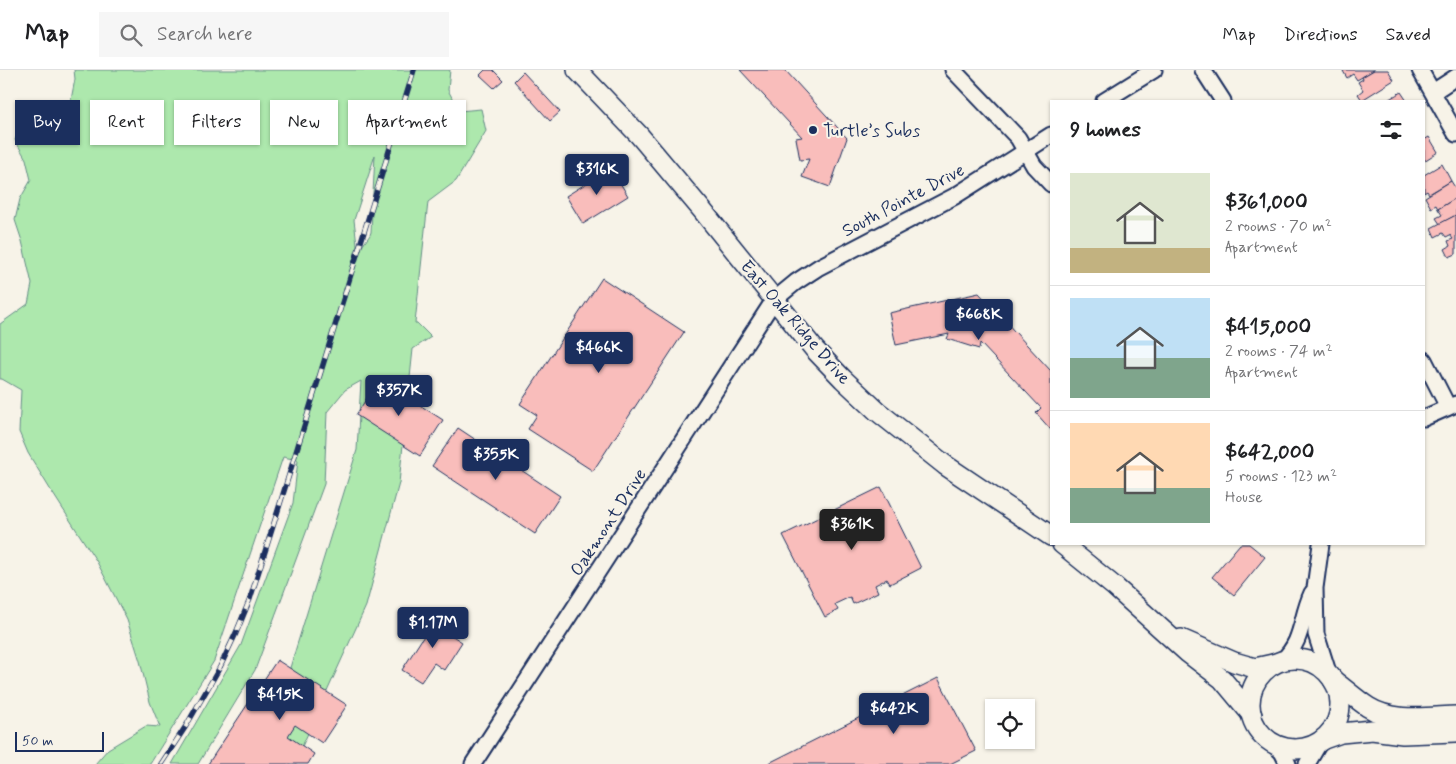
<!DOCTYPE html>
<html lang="en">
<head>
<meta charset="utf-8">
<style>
  :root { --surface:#fff; --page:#f6f6f6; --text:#202124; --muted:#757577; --line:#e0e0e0; --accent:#1b2f5e }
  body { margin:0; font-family:Mynerve,sans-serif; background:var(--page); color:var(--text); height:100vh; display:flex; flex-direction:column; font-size:19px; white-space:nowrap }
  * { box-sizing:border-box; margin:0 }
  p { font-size:16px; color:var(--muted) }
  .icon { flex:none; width:28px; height:28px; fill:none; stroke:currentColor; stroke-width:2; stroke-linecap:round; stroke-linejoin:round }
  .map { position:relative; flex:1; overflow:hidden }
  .panel { position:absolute; left:1050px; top:30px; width:375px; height:445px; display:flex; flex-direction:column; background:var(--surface); border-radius:0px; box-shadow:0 1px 4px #0004 }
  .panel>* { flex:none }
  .guide { position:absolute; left:15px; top:30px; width:475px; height:45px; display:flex; gap:10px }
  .buttons { position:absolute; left:985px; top:629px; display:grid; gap:10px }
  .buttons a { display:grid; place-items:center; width:50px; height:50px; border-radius:0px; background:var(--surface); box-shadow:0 1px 4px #0004; font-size:25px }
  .scale { position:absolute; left:15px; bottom:12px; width:89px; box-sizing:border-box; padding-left:5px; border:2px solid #1b2f5e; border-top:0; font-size:14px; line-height:18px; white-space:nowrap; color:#1b2f5e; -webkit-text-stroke:4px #f7f3e8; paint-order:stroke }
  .price { position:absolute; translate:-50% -42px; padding:0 11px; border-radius:5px; background:var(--accent); color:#fff; font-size:16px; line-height:32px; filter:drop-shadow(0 1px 2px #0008) }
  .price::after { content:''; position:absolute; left:50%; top:30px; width:15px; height:11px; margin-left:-8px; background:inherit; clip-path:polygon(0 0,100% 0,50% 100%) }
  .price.on { background:#222; color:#fff }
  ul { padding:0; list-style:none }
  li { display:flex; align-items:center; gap:15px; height:125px; padding:0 20px }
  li+li { border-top:1px solid var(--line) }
  li span { display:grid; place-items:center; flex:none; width:140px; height:100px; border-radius:0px; color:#555 }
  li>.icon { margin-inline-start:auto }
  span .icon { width:60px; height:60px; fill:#fffc; stroke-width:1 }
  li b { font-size:21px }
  h2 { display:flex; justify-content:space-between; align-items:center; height:60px; padding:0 20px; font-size:21px }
  .tag { padding:0 18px; border-radius:0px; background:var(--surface); box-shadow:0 1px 4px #0004; font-size:18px; line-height:45px }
  .tag.on { background:var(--accent); color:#fff }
  header { display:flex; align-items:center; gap:30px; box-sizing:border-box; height:70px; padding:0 25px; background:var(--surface); border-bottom:1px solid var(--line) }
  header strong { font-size:24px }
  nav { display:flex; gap:28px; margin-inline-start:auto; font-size:18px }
  .search { width:350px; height:45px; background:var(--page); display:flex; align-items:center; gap:12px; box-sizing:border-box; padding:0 18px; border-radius:0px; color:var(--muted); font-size:19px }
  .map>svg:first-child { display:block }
</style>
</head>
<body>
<header>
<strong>Map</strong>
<div class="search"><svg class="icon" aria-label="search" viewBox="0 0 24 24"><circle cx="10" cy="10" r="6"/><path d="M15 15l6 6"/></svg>Search here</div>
<nav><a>Map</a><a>Directions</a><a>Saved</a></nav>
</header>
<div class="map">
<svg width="1456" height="694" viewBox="0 0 1456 694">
  <rect width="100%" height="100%" fill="#f7f3e8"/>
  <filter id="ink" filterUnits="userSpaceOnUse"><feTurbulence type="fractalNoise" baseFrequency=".02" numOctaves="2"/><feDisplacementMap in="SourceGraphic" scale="10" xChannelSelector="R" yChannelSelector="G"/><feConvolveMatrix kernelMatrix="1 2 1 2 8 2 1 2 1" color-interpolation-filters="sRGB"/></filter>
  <g filter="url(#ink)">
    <!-- green -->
    <path fill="#ade8ad" stroke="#648c86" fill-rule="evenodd" d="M74,0H450L448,20L459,41L481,39L486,61L456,111L428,132L415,253H417L431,267L413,279L399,413L366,536L294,694L277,640L357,380L361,311L345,320L327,342L324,414L255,600L198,694H172L241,575L293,433L298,390L283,387L214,591L150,694H95L108,679L146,656L160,657L150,632L140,591L127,550L97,492L50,419L28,383L19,362L21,320L2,309H0V254L28,234L32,214L22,171L15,150L20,129L31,110L26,89L15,70L24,50L45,49L67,51L75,9ZM375,85L371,162L370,165L358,182L354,150Z"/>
    <!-- building -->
    <g fill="#f9bdbb" stroke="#1b2f5e">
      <path d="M485,0H493L503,10L494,18L480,5Z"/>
      <path d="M740,0H785L847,68L830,117L802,107L809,89L800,90L796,68L802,67Z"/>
      <path d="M1344,0H1374L1357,10L1353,4L1347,8L1343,1Z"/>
      <path d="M1374,0H1388L1394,10L1362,30L1358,24L1363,20L1358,12L1363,9L1362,7Z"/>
      <path d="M523,2L560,42L550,51L514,11Z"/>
      <path d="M1401,22L1407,31H1386Z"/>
      <path d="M1429,67L1438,82L1424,91V70Z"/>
      <path d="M1442,94L1451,111L1429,124L1427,121L1424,123V105Z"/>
      <path d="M611,98L628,126L583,154L566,126Z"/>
      <path d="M1451,111L1456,119V128L1438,139L1436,135L1431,138L1425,127Z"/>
      <path d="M1456,128V145L1440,154L1436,148L1442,145L1438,139Z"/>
      <path d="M1456,145V184L1449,187L1445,179L1450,176L1448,171L1453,169L1450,165L1446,167L1443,163L1435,167L1431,158Z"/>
      <path d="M602,208L684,262L593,401L528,359L537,345L520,334Z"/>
      <path d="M979,223L1051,301V360L1036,343L1041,338L980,273L979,279L947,269L949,264L896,275L889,243Z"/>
      <path d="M379,309L443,350L420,386L356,345Z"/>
      <path d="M458,358L560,426L535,464L432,396Z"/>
      <path d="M881,417L921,498L890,514L887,509L875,515L878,522L853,534L850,527L835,534L838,540L825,547L783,465Z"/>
      <path d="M1240,474H1249L1265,487L1234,525L1212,507Z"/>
      <path d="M438,544L457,556L451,565L462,572L444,600L434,593L421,612L402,600Z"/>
      <path d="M277,590L347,635L322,673L295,655L288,666L314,684L308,694H208Z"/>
      <path d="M938,608L976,681L950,694H767Z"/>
    </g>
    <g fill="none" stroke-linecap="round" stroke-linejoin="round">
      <defs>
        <g id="minor">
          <path d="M953,0L1018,68L1034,96L1051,114"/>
          <path d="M1203,0L1223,31"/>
          <path d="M1420,0L1456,64"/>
          <path d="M1433,22L1456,7"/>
          <path d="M1104,31L1154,0"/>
          <path d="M1424,290L1448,337"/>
          <path d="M1424,348L1456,334"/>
          <path d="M1321,474L1315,518L1316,564L1328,602"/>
          <path d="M1282,591C1304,570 1300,549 1312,523"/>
          <path d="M1268,669L1282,682L1288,694"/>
          <path d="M473,694L774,230L796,212L819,197L955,126L1051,65"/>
          <path d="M1307,694L1321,670"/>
        </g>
        <g id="major">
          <path d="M577,0L639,65L702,140L815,280L843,309L877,341L945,395L1051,466"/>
          <path d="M1062,474L1115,517L1188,583L1222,609L1252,645"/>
          <path d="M1181,569L1234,592L1255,598L1273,594"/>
          <circle cx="1295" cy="634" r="45"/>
          <path d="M1333,610C1345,619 1356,629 1368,637C1393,653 1428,647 1456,646"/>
          <path d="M1324,669L1341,663L1372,660L1403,664L1456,662"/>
        </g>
      </defs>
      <!-- minor casing -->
      <use href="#minor" stroke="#1b2f5e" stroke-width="19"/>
      <!-- major casing -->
      <use href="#major" stroke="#1b2f5e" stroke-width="22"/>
      <!-- minor -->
      <use href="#minor" stroke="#f7f3e8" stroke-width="15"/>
      <!-- major -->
      <use href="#major" stroke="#f7f3e8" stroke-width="19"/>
      <defs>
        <path id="rail" d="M161,694L186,656L220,597L236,563L250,529L280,434L414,0"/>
      </defs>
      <!-- rail casing -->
      <use href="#rail" stroke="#1b2f5e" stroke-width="5.5"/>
      <!-- rail -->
      <use href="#rail" stroke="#f7f3e8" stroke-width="4" stroke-dasharray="11" stroke-linecap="butt"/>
    </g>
  </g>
  <!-- markers -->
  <circle fill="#1b2f5e" stroke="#f7f3e8" stroke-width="2" cx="813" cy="60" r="5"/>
  <g text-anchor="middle" stroke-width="4" stroke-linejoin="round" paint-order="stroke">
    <!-- poi labels -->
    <g font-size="18" fill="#1b2f5e" stroke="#f7f3e8" text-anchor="start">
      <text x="823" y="66">Turtle’s Subs</text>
    </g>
    <!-- street labels -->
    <g font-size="18" fill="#1b2f5e" stroke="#f7f3e8">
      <text transform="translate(903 130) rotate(-28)" y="6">South Pointe Drive</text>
      <text transform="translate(796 252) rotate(49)" y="6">East Oak Ridge Drive</text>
      <text transform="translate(608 452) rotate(-57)" y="6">Oakmont Drive</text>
    </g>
  </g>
</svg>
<div class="buttons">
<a><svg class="icon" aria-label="locate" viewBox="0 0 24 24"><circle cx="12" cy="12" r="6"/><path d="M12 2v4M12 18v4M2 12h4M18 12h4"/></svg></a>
</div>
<div class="scale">50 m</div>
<b class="price" style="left:597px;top:126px">$316K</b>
<b class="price" style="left:979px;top:271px">$668K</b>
<b class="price" style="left:599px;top:304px">$466K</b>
<b class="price" style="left:399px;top:347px">$357K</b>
<b class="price" style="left:496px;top:411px">$355K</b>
<b class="price on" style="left:852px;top:481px">$361K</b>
<b class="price" style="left:433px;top:579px">$1.17M</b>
<b class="price" style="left:280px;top:651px">$415K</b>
<b class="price" style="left:894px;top:665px">$642K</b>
<div class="guide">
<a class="tag on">Buy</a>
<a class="tag">Rent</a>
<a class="tag">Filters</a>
<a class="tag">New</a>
<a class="tag">Apartment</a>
</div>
<section class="panel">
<h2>9 homes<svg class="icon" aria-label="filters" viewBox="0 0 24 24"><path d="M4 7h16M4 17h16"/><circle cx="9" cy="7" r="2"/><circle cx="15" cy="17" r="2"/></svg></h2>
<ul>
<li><span style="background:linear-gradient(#dfe7d0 75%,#c2b280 0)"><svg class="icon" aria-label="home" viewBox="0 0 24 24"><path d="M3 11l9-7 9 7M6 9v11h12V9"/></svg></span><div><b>$361,000</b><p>2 rooms · 70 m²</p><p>Apartment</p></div></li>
<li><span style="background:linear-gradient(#bfe0f5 60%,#7fa58c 0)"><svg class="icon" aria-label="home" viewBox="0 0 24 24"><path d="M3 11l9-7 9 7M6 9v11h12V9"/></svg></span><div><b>$415,000</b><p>2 rooms · 74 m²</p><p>Apartment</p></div></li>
<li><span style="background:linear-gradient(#ffd9b3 65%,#7fa58c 0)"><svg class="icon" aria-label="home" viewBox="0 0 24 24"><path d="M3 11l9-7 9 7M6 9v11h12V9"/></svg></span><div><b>$642,000</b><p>5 rooms · 123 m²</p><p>House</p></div></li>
</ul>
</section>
</div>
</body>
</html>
